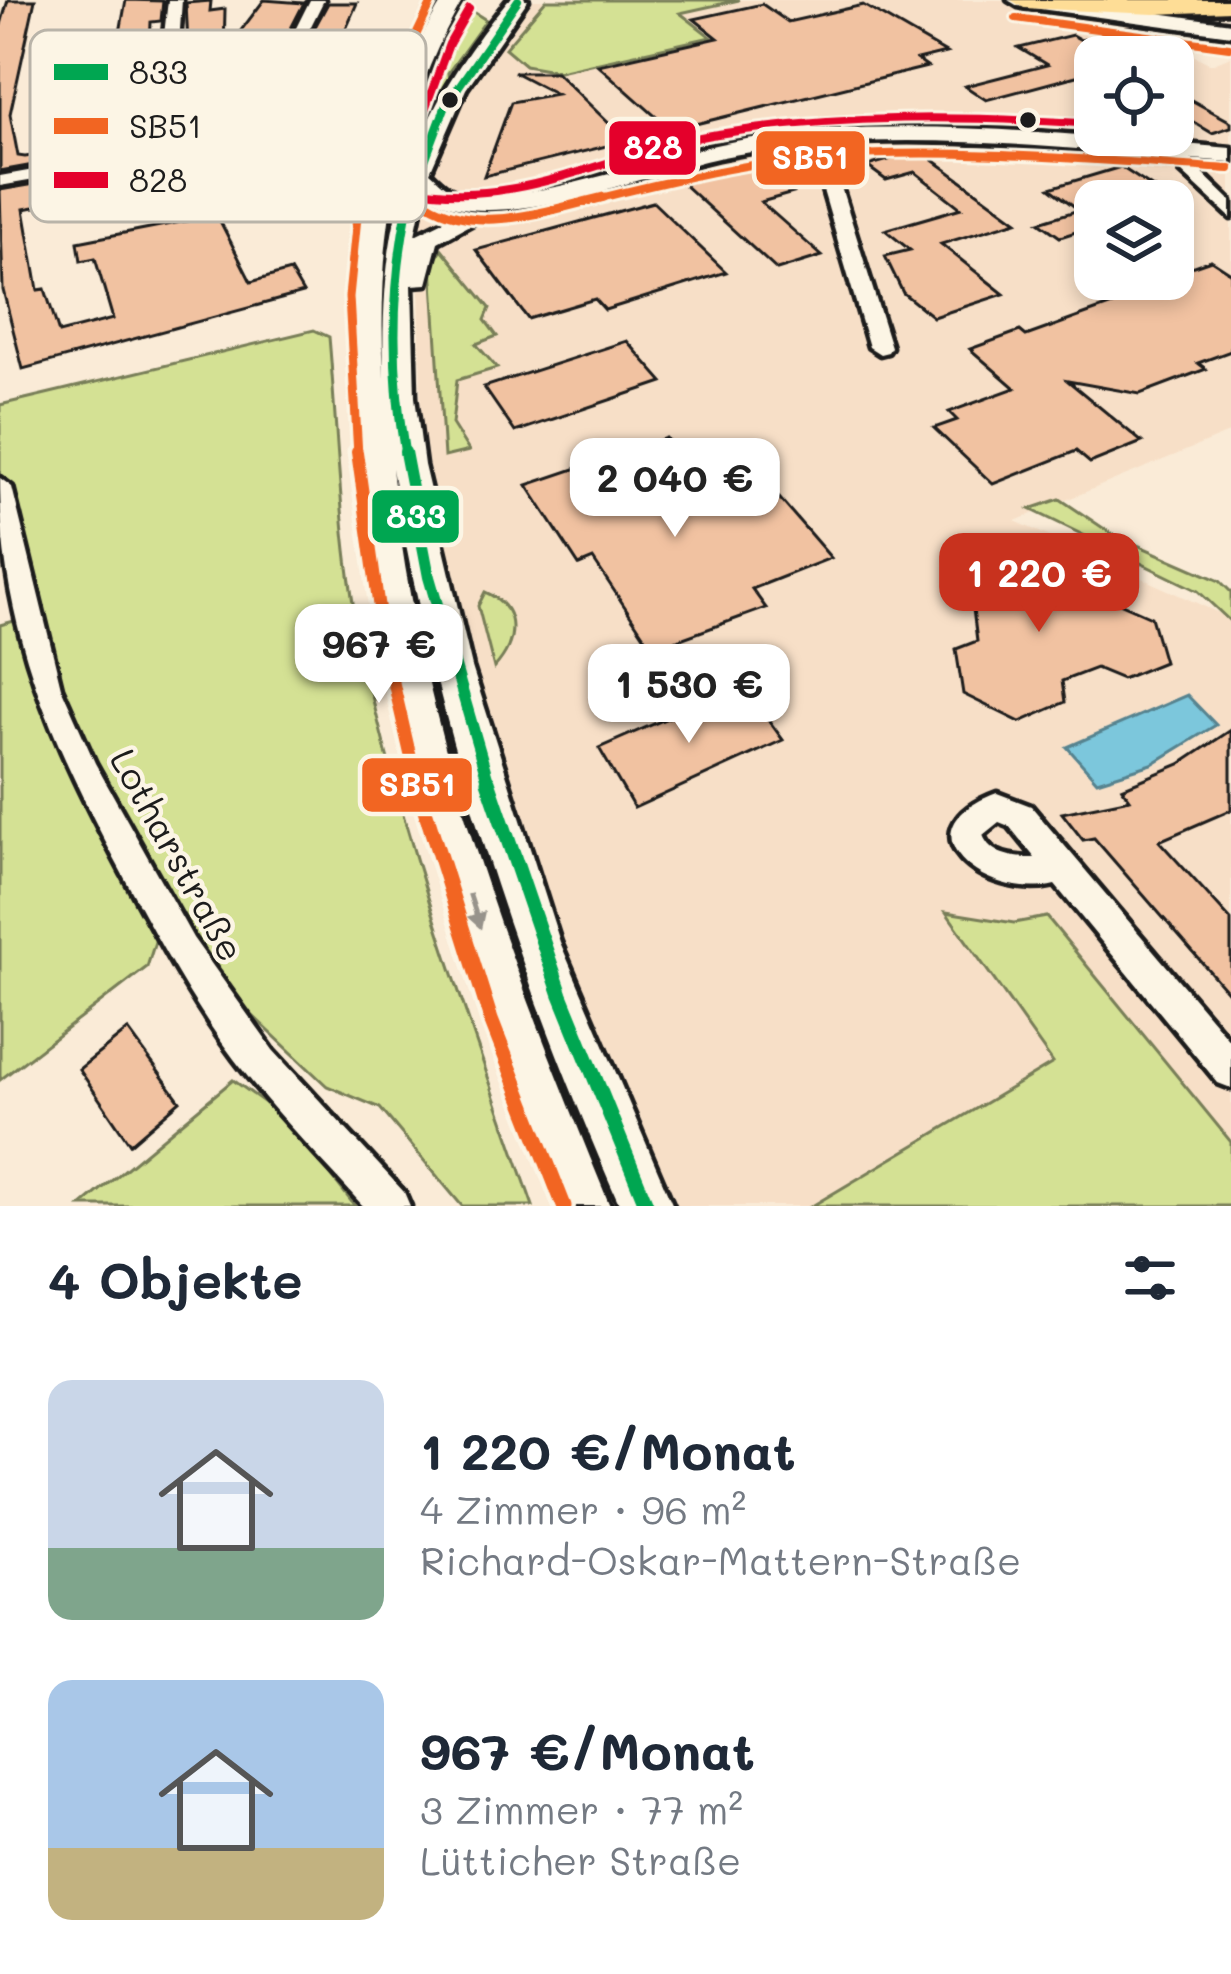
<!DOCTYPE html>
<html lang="de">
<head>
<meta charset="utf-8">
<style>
  :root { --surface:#fff; --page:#f2f2f3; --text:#1f2937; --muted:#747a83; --accent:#c8321e }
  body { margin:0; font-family:Mali,sans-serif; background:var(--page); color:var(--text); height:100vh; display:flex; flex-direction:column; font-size:45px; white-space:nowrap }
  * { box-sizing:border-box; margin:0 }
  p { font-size:39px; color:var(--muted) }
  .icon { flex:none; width:66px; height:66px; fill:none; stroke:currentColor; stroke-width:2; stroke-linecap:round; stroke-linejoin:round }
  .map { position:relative; height:1206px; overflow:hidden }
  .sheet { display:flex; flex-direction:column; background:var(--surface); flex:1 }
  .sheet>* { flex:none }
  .controls { position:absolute; left:1074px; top:36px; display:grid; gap:24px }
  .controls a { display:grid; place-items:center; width:120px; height:120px; border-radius:24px; background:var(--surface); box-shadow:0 6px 18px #0003; font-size:60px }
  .price { position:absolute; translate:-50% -102px; padding:0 27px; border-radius:24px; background:#fff; color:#222; font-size:39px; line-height:78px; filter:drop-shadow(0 3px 6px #0008) }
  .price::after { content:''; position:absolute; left:50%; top:72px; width:36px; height:27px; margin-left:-18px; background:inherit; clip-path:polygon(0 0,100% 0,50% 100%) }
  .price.current { background:var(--accent); color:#fff }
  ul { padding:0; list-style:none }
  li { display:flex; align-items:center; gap:36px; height:300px; padding:0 48px }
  li span { display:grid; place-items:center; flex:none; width:336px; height:240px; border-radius:24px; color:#555 }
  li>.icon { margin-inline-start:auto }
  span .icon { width:144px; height:144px; fill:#fffc; stroke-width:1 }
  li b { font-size:51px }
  h2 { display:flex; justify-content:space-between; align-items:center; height:144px; padding:0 48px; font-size:51px }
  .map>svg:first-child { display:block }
</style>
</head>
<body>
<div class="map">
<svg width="1231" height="1206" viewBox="0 0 1231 1206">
  <rect width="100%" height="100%" fill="#faebd7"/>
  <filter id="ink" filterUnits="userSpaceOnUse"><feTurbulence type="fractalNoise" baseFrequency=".00833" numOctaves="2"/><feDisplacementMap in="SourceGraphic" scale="24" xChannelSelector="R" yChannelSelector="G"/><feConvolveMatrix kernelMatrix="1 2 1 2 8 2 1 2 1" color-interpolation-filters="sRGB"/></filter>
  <g filter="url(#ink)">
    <!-- built -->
    <path fill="#f7dfc7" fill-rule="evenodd" d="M532,0H1006L1113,16L1211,64L1231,56V432L1015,521L1221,614L1231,623V1206H665L554,958L422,491L419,259L410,230L435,143L472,70ZM1095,57H1173V135H1095ZM1095,201H1173V279H1095Z"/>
    <!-- green -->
    <g fill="#d4e194" stroke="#787e58" stroke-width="3">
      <path d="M546,0H739L680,13L711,37L559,71L525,65L505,48Z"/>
      <path d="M472,11L486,20L448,73L449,81L417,139L400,185L396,184L421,86L454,12Z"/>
      <path d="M442,249L490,308L485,320L497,336L476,344L497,368L457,380L452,424L469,451L444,457L432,265Z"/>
      <path d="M314,330L329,337C338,439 340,546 361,647C401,837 469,1022 533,1206H462L380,1108L327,1086L196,962L87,768L48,664L0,473V405Z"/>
      <path d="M1060,499L1112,534L1220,581L1231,592V622L1198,591L1030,509Z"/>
      <path d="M485,592C522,608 517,643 494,668L478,606Z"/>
      <path d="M21,619L160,926L147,967L0,1080V625Z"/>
      <path d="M946,912L1014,923L1047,917L1231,1142V1206H812L1053,1063Z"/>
      <path d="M233,1080L286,1118L355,1206H81Z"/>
    </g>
    <!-- water -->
    <path fill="#7cc7dc" stroke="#56838f" stroke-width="3" d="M1187,695L1216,725L1152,764L1097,781L1067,747Z"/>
    <!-- building -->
    <g fill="#f1c2a1" stroke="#1c1c1c" stroke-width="3">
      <path d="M8,0H35L10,114L18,156L25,157L59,152V146L73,144L76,117L92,113L95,79L56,76V65L115,60L126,0L163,1L161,21L151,22L148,100L146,115L135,116L134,147L0,171V28Z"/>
      <path d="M264,0L304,3L283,44L189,66L186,3L211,1L210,11L225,9L224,53Z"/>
      <path d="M328,3H357L343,35H348L342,55L353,73L319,79L315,72L276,79L295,116L192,137L187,125L200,123L185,91L190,90V84L298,58Z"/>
      <path d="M762,4L788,22L863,5L946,53L917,60L927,67L671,130L598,65L718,38L694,19Z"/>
      <path d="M1072,35L1081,40L1102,35L1142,57H1095V71L986,100L965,86L1047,65L1019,48Z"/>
      <path d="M514,72H556L627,141L484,176L511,102L556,94Z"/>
      <path d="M1173,90L1231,122V127L1212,133L1173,110Z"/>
      <path d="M921,151L1017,221L941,244L1004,294L933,317L903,293L885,256L910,250L885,230L961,208L915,172L886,180L867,166Z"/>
      <path d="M759,164L793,193L761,202L822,256L777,270L680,181Z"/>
      <path d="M134,167L138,187L24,209L38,290L45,289L59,333L113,319L95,258L81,261L78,242L217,215L251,282L290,271L303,293L23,369L3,290L0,190Z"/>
      <path d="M1121,167L1153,188L1132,194L1143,201H1095V226L1060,237L1039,222L1079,210L1050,188Z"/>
      <path d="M653,202L726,272L605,310L595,299L528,319L476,250Z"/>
      <path d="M1211,260L1231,273V351L1198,363L1206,369L1140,394L1068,381L1142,442L1090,463L1076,451L993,484L934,428L957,420L949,412L1015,388L970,349L1020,331L1026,336L1137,296L1122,286L1143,279H1173V273Z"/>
      <path d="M627,341L663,382L515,432L484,387Z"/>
      <path d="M666,438L719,503L768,485L831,558L752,589L766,608L653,649L593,559L579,565L527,485Z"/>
      <path d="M987,544L1036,566L1041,584L1081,602L1099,594L1151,617L1164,662L1122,679L1096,668L1062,681L1065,702L1020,722L963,694L956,649L977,641L973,609L953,599L946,560Z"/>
      <path d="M743,685L783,740L634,808L599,748Z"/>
      <path d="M1231,730V810L1159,841L1231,920V996L1094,838L1083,840L1062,813L1130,799L1122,788L1180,764Z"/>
      <path d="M128,1030L180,1101L130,1144L79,1069Z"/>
    </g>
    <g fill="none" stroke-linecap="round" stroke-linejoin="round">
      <defs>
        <g id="street">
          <path d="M168,0H182L177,73L286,48L310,0H324L297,54L177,82L171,146L334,112L342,117L241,144L0,186V176L151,149Z"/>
          <path d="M817,134L826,139L891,347L888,352L880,354L869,347L808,139Z"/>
          <path d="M1173,146H1185L1195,166L1231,201V218L1181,172L1170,150Z"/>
          <path d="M0,478L12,487L61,687L95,763L193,938L273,1050L404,1192L410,1206H363C325,1163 283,1122 248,1077C198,1015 160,944 123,875C53,744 0,630 0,478Z"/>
          <path d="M997,793L1031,806L1231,1042V1088L1218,1083L1055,885C984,902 896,830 997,793ZM999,822L1009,826L1035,858C1014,858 991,856 983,835Z"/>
        </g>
        <g id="secondary">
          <path d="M443,0H463C394,117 377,246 384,379C379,221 407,123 508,0H528L466,89L430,172C436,177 444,186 451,189C505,214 659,157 720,144C877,111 1071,135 1231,148V162C1066,149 886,125 723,157C650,171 486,243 424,192L415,235L462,212H480L484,217L438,242L427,284L412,285L415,397L424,465L472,667L560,942L673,1206H620C517,973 434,720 392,468C418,727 512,968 610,1206H558C456,959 377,705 358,437C352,356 349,273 365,193C377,132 411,52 443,0Z"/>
          <path d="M1008,0H1061L1231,23V35L1018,6Z"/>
        </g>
        <path id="highway" d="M1011,0H1231V11L1154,14L1024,8Z"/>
      </defs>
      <!-- street casing -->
      <use href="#street" stroke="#1c1c1c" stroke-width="9"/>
      <!-- secondary casing -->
      <use href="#secondary" stroke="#1c1c1c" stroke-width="9"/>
      <!-- highway casing -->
      <use href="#highway" stroke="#1c1c1c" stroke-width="9"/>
      <!-- street -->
      <use href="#street" fill="#fcf5e5" fill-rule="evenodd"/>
      <!-- secondary -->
      <use href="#secondary" fill="#fcf5e5" fill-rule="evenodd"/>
      <!-- highway -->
      <use href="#highway" fill="#fedd96" fill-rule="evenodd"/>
      <defs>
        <path id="bus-1-far3" d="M410,200L446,105L518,0"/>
        <path id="bus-1-far2" d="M405,455C391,370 391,282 410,197"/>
        <path id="bus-1-far1" d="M405,452L429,577L489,784"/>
        <path id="bus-1" d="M488,781L561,995L647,1206"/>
        <g id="bus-2-far3">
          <path d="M1016,18L1229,47"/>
          <path d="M406,188L421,200"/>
          <path d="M358,200L384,102L433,0"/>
          <path d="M592,200C666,182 740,163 817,157C954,147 1093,160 1230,169"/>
        </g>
        <g id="bus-2-far2">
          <path d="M418,197C472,239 544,211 604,197"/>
          <path d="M358,455L349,297L359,197"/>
        </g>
        <path id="bus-2-far1" d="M357,452L383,637L417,784"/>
        <path id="bus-2" d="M416,781L491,1020L564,1206"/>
        <path id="bus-3" d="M469,9L449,44L403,169L409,188C516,211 608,153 711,135C840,114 966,116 1095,124"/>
      </defs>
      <!-- bus-1-far3 casing -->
      <use href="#bus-1-far3" stroke="#fcf5e5" stroke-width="14"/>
      <!-- bus-1-far2 casing -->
      <use href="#bus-1-far2" stroke="#fcf5e5" stroke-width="16"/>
      <!-- bus-1-far1 casing -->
      <use href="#bus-1-far1" stroke="#fcf5e5" stroke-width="21"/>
      <!-- bus-1 casing -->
      <use href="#bus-1" stroke="#fcf5e5" stroke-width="24"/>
      <!-- bus-2-far3 casing -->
      <use href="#bus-2-far3" stroke="#fcf5e5" stroke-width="14"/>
      <!-- bus-2-far2 casing -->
      <use href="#bus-2-far2" stroke="#fcf5e5" stroke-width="16"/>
      <!-- bus-2-far1 casing -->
      <use href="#bus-2-far1" stroke="#fcf5e5" stroke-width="21"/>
      <!-- bus-2 casing -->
      <use href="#bus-2" stroke="#fcf5e5" stroke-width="24"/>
      <!-- bus-3 casing -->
      <use href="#bus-3" stroke="#fcf5e5" stroke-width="14"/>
      <!-- bus-1-far3 -->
      <use href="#bus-1-far3" stroke="#00a651" stroke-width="8"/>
      <!-- bus-1-far2 -->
      <use href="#bus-1-far2" stroke="#00a651" stroke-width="9"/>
      <!-- bus-1-far1 -->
      <use href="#bus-1-far1" stroke="#00a651" stroke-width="12"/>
      <!-- bus-1 -->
      <use href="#bus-1" stroke="#00a651" stroke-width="15"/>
      <!-- bus-2-far3 -->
      <use href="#bus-2-far3" stroke="#f26522" stroke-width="8"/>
      <!-- bus-2-far2 -->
      <use href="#bus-2-far2" stroke="#f26522" stroke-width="9"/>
      <!-- bus-2-far1 -->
      <use href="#bus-2-far1" stroke="#f26522" stroke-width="12"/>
      <!-- bus-2 -->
      <use href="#bus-2" stroke="#f26522" stroke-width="15"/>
      <!-- bus-3 -->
      <use href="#bus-3" stroke="#e4002b" stroke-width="8"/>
    </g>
    <!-- one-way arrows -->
    <defs><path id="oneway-solid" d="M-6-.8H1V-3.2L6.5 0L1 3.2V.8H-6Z" transform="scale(3)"/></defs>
    <use fill="#97938b" href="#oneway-solid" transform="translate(475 911) rotate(72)"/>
  </g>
  <!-- markers -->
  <g fill="#1c1c1c" stroke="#fcf5e5" stroke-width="4.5">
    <circle cx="450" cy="100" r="10"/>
    <circle cx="1028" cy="120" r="10"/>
  </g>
  <g text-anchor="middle" stroke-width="9" stroke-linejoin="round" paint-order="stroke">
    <!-- near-street labels -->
    <g font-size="36" fill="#1c1c1c" stroke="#fcf5e5">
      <text transform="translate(177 855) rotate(61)" y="13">Lotharstraße</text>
    </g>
  </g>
  <!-- legend -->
  <rect x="30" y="30" width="396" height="192" rx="18" fill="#fcf5e5" stroke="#b9b4a9" stroke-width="3"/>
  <rect x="54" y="64" width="54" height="16" fill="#00a651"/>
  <rect x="54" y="118" width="54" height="16" fill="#f26522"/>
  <rect x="54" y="172" width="54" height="16" fill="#e4002b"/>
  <g font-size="33" fill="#1c1c1c">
    <text x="129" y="84">833</text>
    <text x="129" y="138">SB51</text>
    <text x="129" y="192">828</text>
  </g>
  <g stroke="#fcf5e5" stroke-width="4.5">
    <rect x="607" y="119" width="91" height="58" rx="12" fill="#e4002b"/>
    <rect x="754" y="129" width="113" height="58" rx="12" fill="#f26522"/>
    <rect x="370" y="488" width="91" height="57" rx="12" fill="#00a651"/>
    <rect x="360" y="756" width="114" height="58" rx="12" fill="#f26522"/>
  </g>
  <g font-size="33" text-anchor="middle" font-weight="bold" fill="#fff">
    <text x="653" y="159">828</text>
    <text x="810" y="169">SB51</text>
    <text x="416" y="528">833</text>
    <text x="417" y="796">SB51</text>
  </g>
</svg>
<div class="controls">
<a><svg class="icon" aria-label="locate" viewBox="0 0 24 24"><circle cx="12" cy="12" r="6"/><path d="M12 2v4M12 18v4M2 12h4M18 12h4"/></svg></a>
<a><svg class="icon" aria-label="layers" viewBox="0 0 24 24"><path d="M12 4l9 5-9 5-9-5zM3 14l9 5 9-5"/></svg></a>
</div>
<b class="price" style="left:675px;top:540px">2 040 €</b>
<b class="price current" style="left:1039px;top:635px">1 220 €</b>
<b class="price" style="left:379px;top:706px">967 €</b>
<b class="price" style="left:689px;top:746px">1 530 €</b>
</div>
<section class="sheet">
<h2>4 Objekte<svg class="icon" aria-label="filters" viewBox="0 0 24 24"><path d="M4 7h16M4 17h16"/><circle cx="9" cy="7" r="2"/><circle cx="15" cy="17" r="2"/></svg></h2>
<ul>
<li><span style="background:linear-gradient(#c9d6e8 70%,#7fa58c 0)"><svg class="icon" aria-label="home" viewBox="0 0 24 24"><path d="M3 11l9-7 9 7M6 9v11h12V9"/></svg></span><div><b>1 220 €/Monat</b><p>4 Zimmer · 96 m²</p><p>Richard-Oskar-Mattern-Straße</p></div></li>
<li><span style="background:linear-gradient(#a9c7e8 70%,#c2b280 0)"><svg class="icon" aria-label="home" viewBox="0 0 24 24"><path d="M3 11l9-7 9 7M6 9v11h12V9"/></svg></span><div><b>967 €/Monat</b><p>3 Zimmer · 77 m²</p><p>Lütticher Straße</p></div></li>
</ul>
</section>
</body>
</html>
